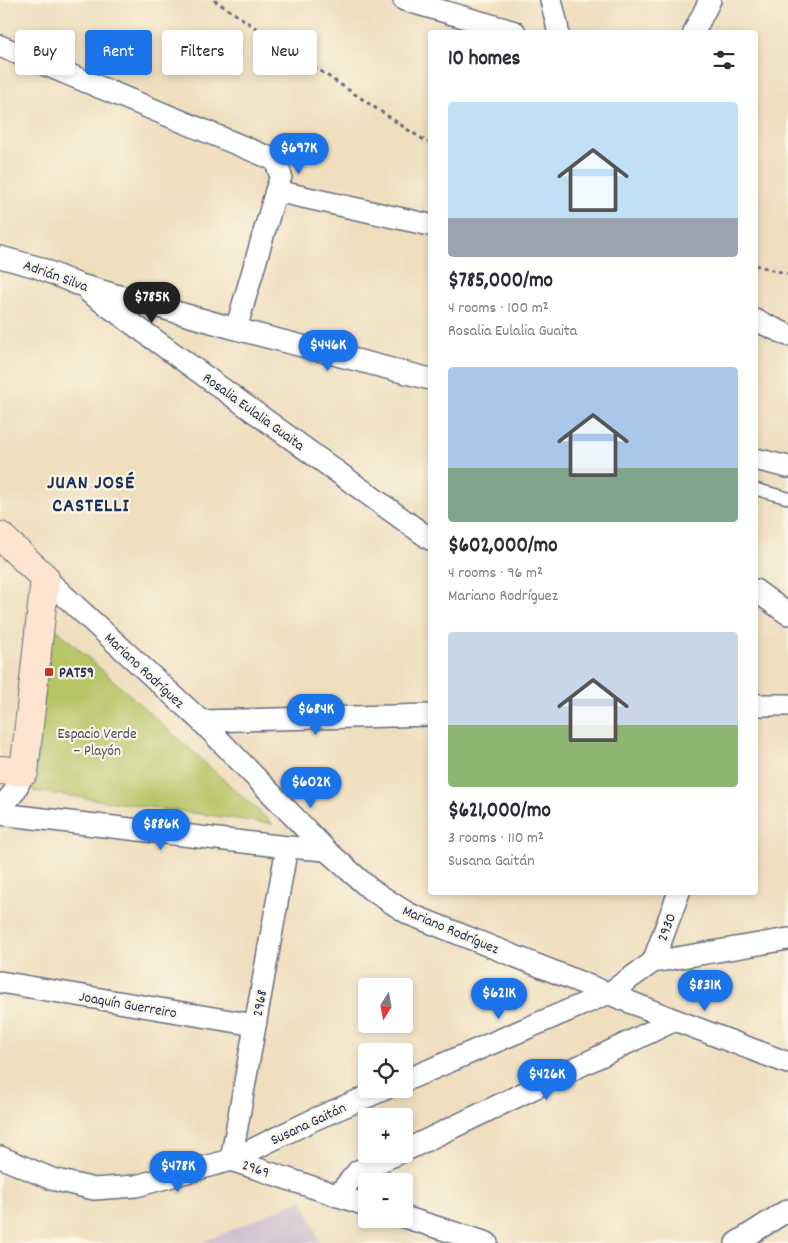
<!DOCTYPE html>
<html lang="en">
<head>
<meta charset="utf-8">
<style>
  :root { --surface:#fff; --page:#f7f7f7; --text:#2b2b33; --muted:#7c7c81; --accent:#1a73e8 }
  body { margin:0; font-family:Dekko,sans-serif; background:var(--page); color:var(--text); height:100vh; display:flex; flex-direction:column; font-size:19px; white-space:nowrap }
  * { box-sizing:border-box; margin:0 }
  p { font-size:16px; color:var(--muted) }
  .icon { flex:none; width:28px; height:28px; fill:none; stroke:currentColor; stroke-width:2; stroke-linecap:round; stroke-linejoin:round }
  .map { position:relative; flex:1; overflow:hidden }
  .sheet { position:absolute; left:428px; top:30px; width:330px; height:865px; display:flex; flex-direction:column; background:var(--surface); border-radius:5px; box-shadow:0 2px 8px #0003 }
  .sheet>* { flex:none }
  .hud { position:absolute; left:15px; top:30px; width:338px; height:45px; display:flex; gap:10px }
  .needle { width:32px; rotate:191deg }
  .buttons { position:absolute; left:358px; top:978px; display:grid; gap:10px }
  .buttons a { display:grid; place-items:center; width:55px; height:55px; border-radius:5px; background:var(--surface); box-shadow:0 2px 8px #0003; font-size:25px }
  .price { position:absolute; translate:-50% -42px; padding:0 11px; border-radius:18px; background:var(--accent); color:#fff; font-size:16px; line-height:32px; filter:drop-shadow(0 1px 2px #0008) }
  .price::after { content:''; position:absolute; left:50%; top:30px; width:15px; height:11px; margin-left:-8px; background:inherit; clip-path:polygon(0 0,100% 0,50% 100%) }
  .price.active { background:#222; color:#fff }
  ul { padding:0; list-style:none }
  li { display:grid; align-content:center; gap:10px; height:265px; padding:0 20px }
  li span { display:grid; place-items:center; height:155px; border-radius:5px; color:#555 }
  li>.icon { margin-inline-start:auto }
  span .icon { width:90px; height:90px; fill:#fffc; stroke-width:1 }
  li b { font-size:21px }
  h2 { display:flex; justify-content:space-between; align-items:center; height:60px; padding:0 20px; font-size:21px }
  .pill { padding:0 18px; border-radius:5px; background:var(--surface); box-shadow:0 2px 8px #0003; font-size:18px; line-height:45px }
  .pill.active { background:var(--accent); color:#fff }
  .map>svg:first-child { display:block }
</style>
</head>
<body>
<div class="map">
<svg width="788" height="1243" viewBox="0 0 788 1243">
  <rect width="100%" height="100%" fill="#fcf5e5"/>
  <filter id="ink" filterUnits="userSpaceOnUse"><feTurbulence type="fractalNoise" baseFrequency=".02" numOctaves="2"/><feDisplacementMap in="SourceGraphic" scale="10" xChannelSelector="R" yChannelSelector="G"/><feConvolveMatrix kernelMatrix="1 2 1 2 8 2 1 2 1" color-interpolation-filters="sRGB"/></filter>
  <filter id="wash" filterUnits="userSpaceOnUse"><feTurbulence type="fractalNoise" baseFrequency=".0096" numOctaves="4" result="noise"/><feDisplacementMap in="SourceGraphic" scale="20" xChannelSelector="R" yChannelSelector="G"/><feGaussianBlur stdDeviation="1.12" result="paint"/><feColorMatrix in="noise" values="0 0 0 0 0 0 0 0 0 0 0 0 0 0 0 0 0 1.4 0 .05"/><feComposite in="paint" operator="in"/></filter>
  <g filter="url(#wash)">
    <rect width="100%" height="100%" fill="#efdebd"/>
    <!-- industrial -->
    <path fill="#cfbdce" d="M303,1199L320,1243H201Z"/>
    <!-- green -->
    <path fill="#b7c466" stroke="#697a62" d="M52,625L273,824L33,791Z"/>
  </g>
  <g filter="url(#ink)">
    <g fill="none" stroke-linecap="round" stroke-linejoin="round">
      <defs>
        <path id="lane" d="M755,489L788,498"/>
        <g id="street">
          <path d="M404,0L515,32"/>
          <path d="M551,0L557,25L558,32"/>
          <path d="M694,32L710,0"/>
          <path d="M0,46L275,160L281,176L276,191"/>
          <path d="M0,257L37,267L77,284L236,329L430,379"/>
          <path d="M90,293L430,539"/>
          <path d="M755,320L788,335"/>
          <path d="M236,329L276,191L430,225"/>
          <path d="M755,459L788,467"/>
          <path d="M45,578L201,721L326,850L370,889L409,914L675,1020L788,1063"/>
          <path d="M755,590L788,614"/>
          <path d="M755,705H788"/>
          <path d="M201,721L430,715"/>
          <path d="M0,809L15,791L24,772"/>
          <path d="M0,814L287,847L326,850"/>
          <path d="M653,962L679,892"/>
          <path d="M0,982L255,1025"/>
          <path d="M404,1081L609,993L653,962L788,939"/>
          <path d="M404,1151L675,1020"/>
          <path d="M0,1157L52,1179L94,1189L136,1186L231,1160L366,1205"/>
          <path d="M231,1160L287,847"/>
          <path d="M231,1160L315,1119L385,1089"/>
          <path d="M337,1196L358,1171L397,1154"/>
          <path d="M404,1217L487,1243"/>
          <path d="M736,1243L788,1210"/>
        </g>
        <path id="secondary" d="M0,536L45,578L24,772L0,770"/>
      </defs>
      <!-- lane casing -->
      <use href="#lane" stroke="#656c7f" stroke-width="14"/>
      <!-- street casing -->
      <use href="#street" stroke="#656c7f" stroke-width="24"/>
      <!-- secondary casing -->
      <use href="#secondary" stroke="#656c7f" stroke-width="30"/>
      <!-- path -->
      <g stroke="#656c7f" stroke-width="3" stroke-dasharray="4 4" stroke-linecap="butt">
        <path d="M214,0L419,137L430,143"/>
        <path d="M755,265L788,274"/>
      </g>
      <!-- lane -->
      <use href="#lane" stroke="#fff" stroke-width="11"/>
      <!-- street -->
      <use href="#street" stroke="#fff" stroke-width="21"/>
      <!-- secondary -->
      <use href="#secondary" stroke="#fde4d1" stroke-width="28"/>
    </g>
  </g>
  <!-- markers -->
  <rect fill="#c8321e" stroke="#fcf5e5" stroke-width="2" x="44" y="667" width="10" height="10" rx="2.5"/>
  <g text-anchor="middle" stroke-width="4.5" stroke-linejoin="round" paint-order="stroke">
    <!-- street labels -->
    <g font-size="15" fill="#1b2f5e" stroke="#fcf5e5">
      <text transform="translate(56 275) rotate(20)" y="5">Adrián Silva</text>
      <text transform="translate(254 411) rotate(36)" y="5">Rosalia Eulalia Guaita</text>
      <text transform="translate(145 670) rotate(43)" y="5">Mariano Rodríguez</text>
      <text transform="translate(666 927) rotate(-70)" y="5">2930</text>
      <text transform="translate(451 929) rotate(23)" y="5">Mariano Rodríguez</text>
      <text transform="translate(259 1003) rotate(-80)" y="5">2968</text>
      <text transform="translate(128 1004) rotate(10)" y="5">Joaquín Guerreiro</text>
      <text transform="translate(308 1123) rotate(-25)" y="5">Susana Gaitán</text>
      <text transform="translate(256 1168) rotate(19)" y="5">2969</text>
    </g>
    <!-- poi labels -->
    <g font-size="15" font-weight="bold" fill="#1b2f5e" stroke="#fcf5e5" text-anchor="start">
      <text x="59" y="677">PAT59</text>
    </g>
    <!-- park labels -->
    <g font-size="15" fill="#425460" stroke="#fcf5e5">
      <text x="97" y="738">Espacio Verde<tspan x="97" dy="17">– Playón</tspan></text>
    </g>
    <!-- district labels -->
    <g font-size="20" font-weight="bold" letter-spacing="1" fill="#1b2f5e" stroke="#fcf5e5">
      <text x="91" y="488">JUAN JOSÉ<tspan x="91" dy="23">CASTELLI</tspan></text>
    </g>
  </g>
</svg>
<div class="buttons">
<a><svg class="needle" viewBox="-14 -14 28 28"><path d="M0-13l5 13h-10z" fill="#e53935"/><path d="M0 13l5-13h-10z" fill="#7c7c81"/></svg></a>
<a><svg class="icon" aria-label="locate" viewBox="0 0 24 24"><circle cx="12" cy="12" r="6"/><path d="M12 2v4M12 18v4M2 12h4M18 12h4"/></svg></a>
<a>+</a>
<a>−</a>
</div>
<b class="price" style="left:299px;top:175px">$697K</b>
<b class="price active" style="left:152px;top:324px">$785K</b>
<b class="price" style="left:328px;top:372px">$446K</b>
<b class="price" style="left:316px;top:736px">$684K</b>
<b class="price" style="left:311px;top:809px">$602K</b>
<b class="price" style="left:161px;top:851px">$886K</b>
<b class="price" style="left:705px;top:1012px">$831K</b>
<b class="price" style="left:499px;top:1020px">$621K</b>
<b class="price" style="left:547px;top:1101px">$426K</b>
<b class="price" style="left:178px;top:1193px">$478K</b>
<div class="hud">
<a class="pill">Buy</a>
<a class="pill active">Rent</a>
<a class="pill">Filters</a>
<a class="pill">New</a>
</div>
<section class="sheet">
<h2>10 homes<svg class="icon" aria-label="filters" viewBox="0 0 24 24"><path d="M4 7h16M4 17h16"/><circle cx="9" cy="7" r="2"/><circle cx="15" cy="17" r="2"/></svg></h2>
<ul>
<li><span style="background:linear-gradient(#bfe0f5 75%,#9aa5b1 0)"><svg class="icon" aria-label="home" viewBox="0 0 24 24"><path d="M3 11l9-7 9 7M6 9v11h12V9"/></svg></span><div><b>$785,000/mo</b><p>4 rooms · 100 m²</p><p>Rosalia Eulalia Guaita</p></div></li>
<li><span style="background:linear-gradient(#a9c7e8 65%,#7fa58c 0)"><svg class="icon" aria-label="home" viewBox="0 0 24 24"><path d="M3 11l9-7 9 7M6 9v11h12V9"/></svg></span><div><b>$602,000/mo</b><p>4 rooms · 96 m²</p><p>Mariano Rodríguez</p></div></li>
<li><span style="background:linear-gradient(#c9d6e8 60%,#8fb573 0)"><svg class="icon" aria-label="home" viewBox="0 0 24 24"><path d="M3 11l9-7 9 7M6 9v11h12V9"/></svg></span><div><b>$621,000/mo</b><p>3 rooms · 110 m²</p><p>Susana Gaitán</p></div></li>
</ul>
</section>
</div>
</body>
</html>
